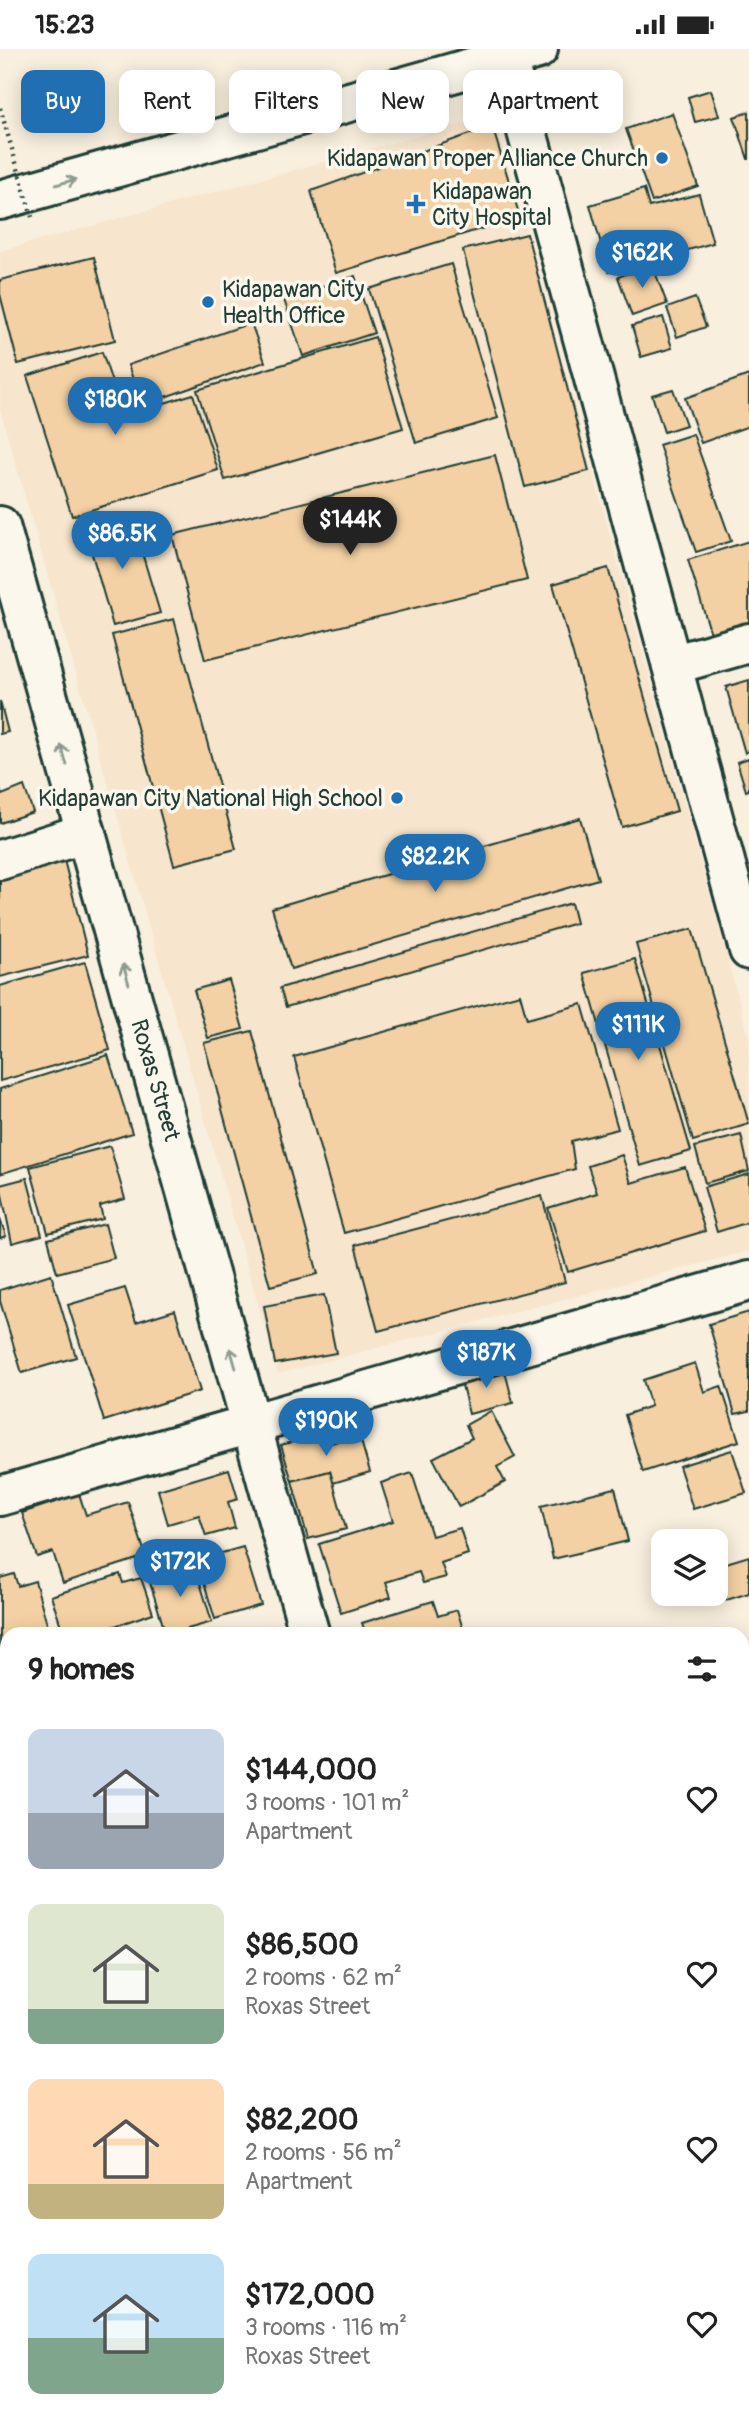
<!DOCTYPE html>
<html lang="en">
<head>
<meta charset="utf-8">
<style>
  :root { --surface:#fff; --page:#f6f6f6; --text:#222; --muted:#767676; --accent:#1f6fb2 }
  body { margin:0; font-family:Pangolin,sans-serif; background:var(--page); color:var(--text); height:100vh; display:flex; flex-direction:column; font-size:26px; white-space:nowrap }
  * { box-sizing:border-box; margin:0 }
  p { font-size:23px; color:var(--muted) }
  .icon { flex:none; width:38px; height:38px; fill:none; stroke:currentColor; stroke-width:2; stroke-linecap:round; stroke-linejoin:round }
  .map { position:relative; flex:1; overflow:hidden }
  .drawer { position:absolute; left:0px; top:1578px; width:749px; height:800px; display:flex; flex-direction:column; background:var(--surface); border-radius:21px 21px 0 0; box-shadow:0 4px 18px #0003 }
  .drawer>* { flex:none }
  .top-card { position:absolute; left:21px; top:21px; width:707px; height:63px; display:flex; gap:14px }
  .tools { position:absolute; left:651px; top:1480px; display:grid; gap:14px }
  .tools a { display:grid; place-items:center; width:77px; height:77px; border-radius:14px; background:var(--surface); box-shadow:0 4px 18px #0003; font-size:35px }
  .price { position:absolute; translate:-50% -60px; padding:0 16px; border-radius:24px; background:var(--accent); color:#fff; font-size:23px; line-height:46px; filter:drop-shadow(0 2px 4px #0008) }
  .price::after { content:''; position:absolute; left:50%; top:42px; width:21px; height:16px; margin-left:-10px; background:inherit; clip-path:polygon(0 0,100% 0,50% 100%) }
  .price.on { background:#222; color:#fff }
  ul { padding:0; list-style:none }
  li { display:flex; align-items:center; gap:21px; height:175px; padding:0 28px }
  li span { display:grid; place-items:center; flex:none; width:196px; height:140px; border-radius:14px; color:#555 }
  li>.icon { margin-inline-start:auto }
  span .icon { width:84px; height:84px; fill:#fffc; stroke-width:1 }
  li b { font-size:30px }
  h2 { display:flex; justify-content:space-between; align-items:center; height:84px; padding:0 28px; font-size:30px }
  .chip { padding:0 24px; border-radius:14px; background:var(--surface); box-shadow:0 4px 18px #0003; font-size:24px; line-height:63px }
  .chip.on { background:var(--accent); color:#fff }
  .status { display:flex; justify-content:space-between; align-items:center; height:49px; padding:0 35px; background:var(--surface); direction:ltr }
  .status svg { height:19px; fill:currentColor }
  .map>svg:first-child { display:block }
</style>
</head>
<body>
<div class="status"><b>15:23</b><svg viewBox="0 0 49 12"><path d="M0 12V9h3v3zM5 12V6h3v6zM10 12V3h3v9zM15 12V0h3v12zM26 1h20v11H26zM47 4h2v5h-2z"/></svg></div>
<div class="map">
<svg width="749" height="2378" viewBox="0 0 749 2378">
  <rect width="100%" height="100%" fill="#f9efde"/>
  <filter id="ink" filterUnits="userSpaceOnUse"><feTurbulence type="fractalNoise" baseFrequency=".0143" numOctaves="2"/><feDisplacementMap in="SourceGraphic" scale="14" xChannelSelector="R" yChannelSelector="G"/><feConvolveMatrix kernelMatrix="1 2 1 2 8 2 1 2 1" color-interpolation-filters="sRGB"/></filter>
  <g filter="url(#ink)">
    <!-- built -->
    <path fill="#f7e6cd" d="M494,66L749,988V1202L278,1325L0,361V202Z"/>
    <!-- building -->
    <g fill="#f3d1a4" stroke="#1f3d34" stroke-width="2">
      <path d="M711,41L719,67L695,73L688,48Z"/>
      <path d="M749,63V110H748L734,68Z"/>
      <path d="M672,64L698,137L652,153L626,80Z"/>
      <path d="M492,77L520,168L336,224L311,142Z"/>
      <path d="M644,140L649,158L699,145L713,194L609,223L590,156Z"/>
      <path d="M527,185L589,422L525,438L463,201Z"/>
      <path d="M94,208L115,291L18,315L0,245V231Z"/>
      <path d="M451,215L498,369L416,394L369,240Z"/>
      <path d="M652,215L667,255L632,267L618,228Z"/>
      <path d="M355,227L374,284L303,307L284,251Z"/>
      <path d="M695,249L706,278L677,288L667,259Z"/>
      <path d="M663,268L672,299L641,308L632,277Z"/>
      <path d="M251,274L265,313L142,356L128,316Z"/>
      <path d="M375,288L403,379L225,431L197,341Z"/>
      <path d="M102,303L123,367L193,345L218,421L72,467L27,327Z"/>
      <path d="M749,326V377L701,394L685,349Z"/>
      <path d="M673,340L686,376L664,383L652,346Z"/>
      <path d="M693,385L731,492L696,503L659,396Z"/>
      <path d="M495,406L527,531L205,611L172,486Z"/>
      <path d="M131,467L160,564L113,577L85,481Z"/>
      <path d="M749,492V577L712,588L688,511Z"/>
      <path d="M608,519L677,762L622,778L553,535Z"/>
      <path d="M174,570L236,800L174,816L112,586Z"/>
      <path d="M749,631V702L745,704L726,638Z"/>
      <path d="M0,652L8,683L0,685Z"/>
      <path d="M749,709V741L746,742L737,713Z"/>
      <path d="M24,737L33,763L0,774V741L2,746Z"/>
      <path d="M580,769L598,830L291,920L272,859Z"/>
      <path d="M64,811L88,906L0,928V828Z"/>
      <path d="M571,854L576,874L286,958L280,939Z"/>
      <path d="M692,880L749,1075L693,1092L636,895Z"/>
      <path d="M635,910L691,1102L640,1117L584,924Z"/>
      <path d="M85,913L110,1001L0,1032V937Z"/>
      <path d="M229,931L243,980L208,989L194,941Z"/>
      <path d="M520,945L527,970L582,955L618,1080L571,1092L575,1120L344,1184L294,1008Z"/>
      <path d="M252,982L318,1225L270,1237L204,994Z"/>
      <path d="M108,1006L132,1084L0,1125V1040Z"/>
      <path d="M741,1086L749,1122L705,1134L695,1098Z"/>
      <path d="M110,1097L125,1150L100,1157L103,1170L48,1184L30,1118Z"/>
      <path d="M622,1106L631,1134L685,1118L705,1182L568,1223L548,1159L597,1144L588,1117Z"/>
      <path d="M749,1125V1173L717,1183L704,1138Z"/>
      <path d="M27,1129L42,1186L12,1194L0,1136Z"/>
      <path d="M542,1147L565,1233L378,1282L355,1196Z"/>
      <path d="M0,1170L6,1187L0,1189Z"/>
      <path d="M105,1175L114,1209L57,1224L48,1190Z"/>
      <path d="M51,1225L76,1308L22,1324L0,1252V1241Z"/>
      <path d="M125,1239L136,1273L175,1261L200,1342L104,1372L68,1256Z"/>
      <path d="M324,1246L336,1304L275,1315L264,1257Z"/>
      <path d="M749,1263V1362L735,1365L709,1275Z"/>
      <path d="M695,1314L704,1343L721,1337L739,1392L643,1423L625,1366L651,1357L643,1331Z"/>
      <path d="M504,1318L513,1354L469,1365L460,1328Z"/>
      <path d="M491,1362L515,1408L497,1418L505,1433L459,1458L433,1409L472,1389L466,1376Z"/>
      <path d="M321,1385L325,1396L359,1385L370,1423L333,1434L330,1422L292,1432L281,1396Z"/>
      <path d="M732,1401L746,1444L693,1460L679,1417Z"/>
      <path d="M229,1420L238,1450L228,1453L235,1479L206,1487L199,1466L168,1475L158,1441Z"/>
      <path d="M330,1422L346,1480L308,1490L292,1432Z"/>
      <path d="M412,1424L432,1487L460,1479L468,1505L441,1514L446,1528L423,1534L419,1523L386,1533L391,1548L341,1564L319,1495L393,1472L381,1434Z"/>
      <path d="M615,1439L628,1492L553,1510L541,1457Z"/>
      <path d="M79,1445L86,1466L128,1453L146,1507L63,1534L53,1503L37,1508L22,1464Z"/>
      <path d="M243,1498L261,1556L215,1570L197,1511Z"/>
      <path d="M749,1507V1544L720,1553L716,1539V1517Z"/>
      <path d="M194,1514L212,1573L166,1586L148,1527Z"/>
      <path d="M14,1525L18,1537L35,1532L50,1586H7V1616L0,1619V1529Z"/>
      <path d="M120,1525L123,1534L141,1529L153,1564L88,1586H64L51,1547Z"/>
      <path d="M433,1552L438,1567L457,1561L465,1586H366L362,1574Z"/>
      <path d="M268,1581L270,1586H250Z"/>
      <path d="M7,1968V2003L0,2005V1971Z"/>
      <path d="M749,2072V2161L742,2163V2074Z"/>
      <path d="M6,2202L7,2240L0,2242V2204Z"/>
      <path d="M749,2286V2366L742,2368V2288Z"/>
      <path d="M4,2321L7,2367L0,2368V2322Z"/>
      <path d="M259,2371H318L319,2378H261Z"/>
      <path d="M364,2371H374L376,2378H335Z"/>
      <path d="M385,2371H451L453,2378H386Z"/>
      <path d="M673,2371H728L699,2378H674Z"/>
    </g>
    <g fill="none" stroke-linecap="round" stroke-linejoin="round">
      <defs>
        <g id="minor">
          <path d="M507,9L749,901"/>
          <path d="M0,477L310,1586"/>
          <path d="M672,616L749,594"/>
          <path d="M0,811L86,784"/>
          <path d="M0,1447L749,1232"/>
          <path d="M742,1870L749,1868"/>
          <path d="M0,2073L7,2071"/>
          <path d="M533,2371L534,2378"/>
        </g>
        <path id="trunk" d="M0,151L538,0"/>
      </defs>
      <!-- minor casing -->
      <use href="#minor" stroke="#1f3d34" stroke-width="44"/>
      <!-- trunk casing -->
      <use href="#trunk" stroke="#1f3d34" stroke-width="44"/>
      <!-- minor -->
      <use href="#minor" stroke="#fbf7ec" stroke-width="38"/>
      <!-- trunk -->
      <use href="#trunk" stroke="#fbf7ec" stroke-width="38"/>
      <!-- path-bridge -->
      <path stroke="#1f3d34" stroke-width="4.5" stroke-dasharray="2 5" stroke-linecap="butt" d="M0,59L32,168"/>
    </g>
    <!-- one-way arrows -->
    <defs><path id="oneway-shaft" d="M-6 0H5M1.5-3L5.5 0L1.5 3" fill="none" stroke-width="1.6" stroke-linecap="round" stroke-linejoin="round" transform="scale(1.75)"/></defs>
    <g stroke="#8d9a90">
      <use href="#oneway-shaft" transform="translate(66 133) rotate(-16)"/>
      <use href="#oneway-shaft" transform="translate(64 706) rotate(-106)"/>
      <use href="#oneway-shaft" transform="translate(126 925) rotate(-106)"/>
      <use href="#oneway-shaft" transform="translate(233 1309) rotate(-106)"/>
    </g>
  </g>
  <!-- markers -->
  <g fill="#1f6fb2" stroke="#fbf7ec" stroke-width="2.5">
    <circle cx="662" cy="109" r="7"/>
    <path d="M412.5 144.5h7v7h7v7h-7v7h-7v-7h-7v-7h7z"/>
    <circle cx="208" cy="253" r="7"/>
    <circle cx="397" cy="749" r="7"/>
  </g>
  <g text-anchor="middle" stroke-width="7" stroke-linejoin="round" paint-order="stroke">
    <!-- poi labels -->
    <g font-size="23" fill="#1f3d34" stroke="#fbf7ec" text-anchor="end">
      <text x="648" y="117">Kidapawan Proper Alliance Church</text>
      <text x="432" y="150" text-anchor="start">Kidapawan<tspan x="432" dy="26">City Hospital</tspan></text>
      <text x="222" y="248" text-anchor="start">Kidapawan City<tspan x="222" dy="26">Health Office</tspan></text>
      <text x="383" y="757">Kidapawan City National High School</text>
    </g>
    <!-- street labels -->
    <g font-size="23" fill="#1f3d34" stroke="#fbf7ec">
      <text transform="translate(156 1031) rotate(74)" y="8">Roxas Street</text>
    </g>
  </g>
</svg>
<div class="tools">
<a><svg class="icon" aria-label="layers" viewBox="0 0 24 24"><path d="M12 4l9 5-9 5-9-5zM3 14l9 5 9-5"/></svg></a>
</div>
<b class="price" style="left:642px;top:241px">$162K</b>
<b class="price" style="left:115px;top:388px">$180K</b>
<b class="price on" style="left:350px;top:508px">$144K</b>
<b class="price" style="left:122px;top:522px">$86.5K</b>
<b class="price" style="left:435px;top:845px">$82.2K</b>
<b class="price" style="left:638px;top:1013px">$111K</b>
<b class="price" style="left:486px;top:1341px">$187K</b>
<b class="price" style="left:326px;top:1409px">$190K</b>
<b class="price" style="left:180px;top:1550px">$172K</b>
<div class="top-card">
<a class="chip on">Buy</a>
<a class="chip">Rent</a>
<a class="chip">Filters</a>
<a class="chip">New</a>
<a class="chip">Apartment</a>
</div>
<section class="drawer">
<h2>9 homes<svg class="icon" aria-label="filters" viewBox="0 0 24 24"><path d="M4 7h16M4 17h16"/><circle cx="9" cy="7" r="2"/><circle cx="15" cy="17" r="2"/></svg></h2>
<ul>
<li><span style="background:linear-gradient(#c9d6e8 60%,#9aa5b1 0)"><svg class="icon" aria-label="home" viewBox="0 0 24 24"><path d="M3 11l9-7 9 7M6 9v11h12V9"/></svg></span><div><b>$144,000</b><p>3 rooms · 101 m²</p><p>Apartment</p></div><svg class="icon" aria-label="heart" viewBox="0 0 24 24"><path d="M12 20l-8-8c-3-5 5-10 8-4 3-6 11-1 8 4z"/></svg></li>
<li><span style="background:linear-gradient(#dfe7d0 75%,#7fa58c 0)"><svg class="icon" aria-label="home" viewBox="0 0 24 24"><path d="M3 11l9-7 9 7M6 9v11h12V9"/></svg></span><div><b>$86,500</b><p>2 rooms · 62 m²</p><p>Roxas Street</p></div><svg class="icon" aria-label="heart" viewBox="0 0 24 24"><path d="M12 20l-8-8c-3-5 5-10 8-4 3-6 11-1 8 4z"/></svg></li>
<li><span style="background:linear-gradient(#ffd9b3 75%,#c2b280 0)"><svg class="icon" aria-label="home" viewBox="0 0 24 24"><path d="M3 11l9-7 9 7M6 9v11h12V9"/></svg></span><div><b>$82,200</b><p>2 rooms · 56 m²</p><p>Apartment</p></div><svg class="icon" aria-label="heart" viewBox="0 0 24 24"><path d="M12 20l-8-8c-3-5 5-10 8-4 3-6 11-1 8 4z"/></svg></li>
<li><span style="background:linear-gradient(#bfe0f5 60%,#7fa58c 0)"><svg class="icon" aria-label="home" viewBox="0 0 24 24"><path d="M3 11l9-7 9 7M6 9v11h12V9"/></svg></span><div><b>$172,000</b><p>3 rooms · 116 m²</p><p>Roxas Street</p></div><svg class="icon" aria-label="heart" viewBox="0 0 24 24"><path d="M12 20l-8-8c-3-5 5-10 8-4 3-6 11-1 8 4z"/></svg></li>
</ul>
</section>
</div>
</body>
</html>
